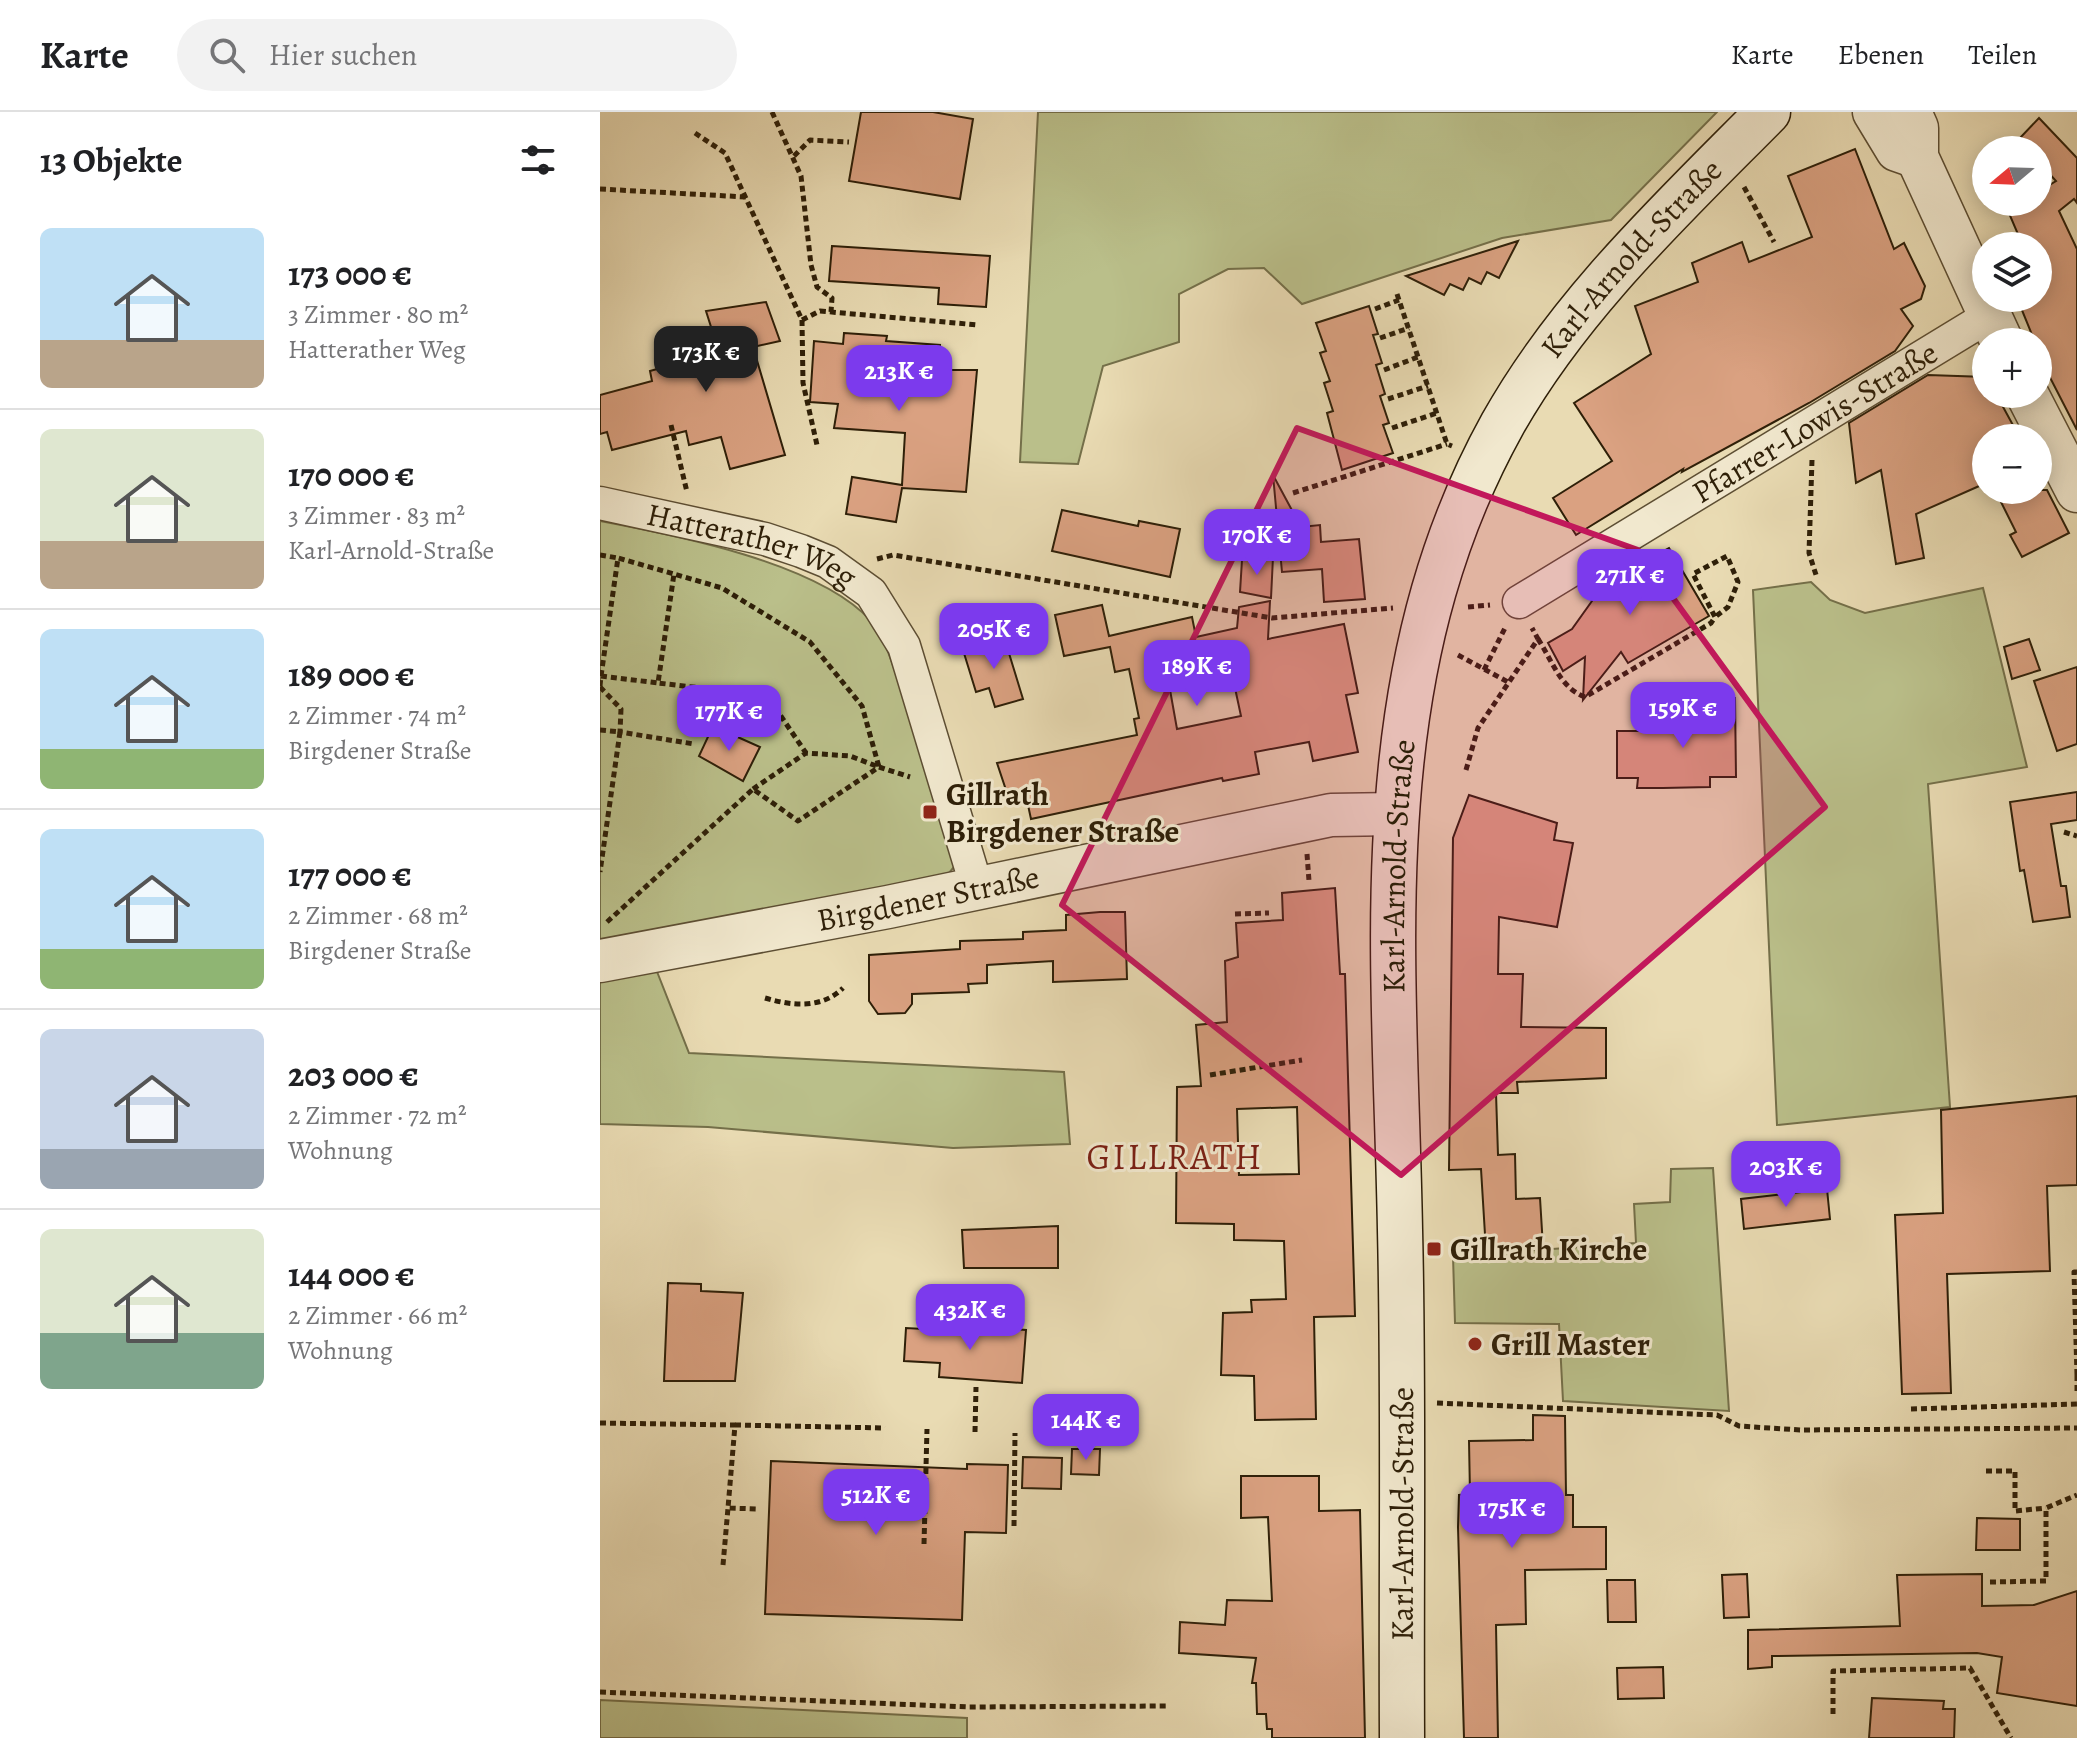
<!DOCTYPE html>
<html lang="de">
<head>
<meta charset="utf-8">
<style>
  :root { --surface:#fff; --page:#f2f2f2; --text:#202124; --muted:#757577; --line:#e0e0e0; --accent:#7c3aed }
  body { margin:0; font-family:Alegreya,serif; background:var(--page); color:var(--text); height:100vh; display:flex; flex-direction:column; font-size:30px; white-space:nowrap }
  * { box-sizing:border-box; margin:0 }
  p { font-size:26px; color:var(--muted) }
  .icon { flex:none; width:44px; height:44px; fill:none; stroke:currentColor; stroke-width:2; stroke-linecap:round; stroke-linejoin:round }
  .map { position:relative; flex:1; overflow:hidden }
  .sheet { display:flex; flex-direction:column; background:var(--surface); width:600px }
  .sheet>* { flex:none }
  .needle { width:52px; rotate:251deg }
  .controls { position:absolute; left:1372px; top:24px; display:grid; gap:16px }
  .controls a { display:grid; place-items:center; width:80px; height:80px; border-radius:50%; background:var(--surface); box-shadow:0 4px 20px #0003; font-size:40px }
  .price { position:absolute; translate:-50% -68px; padding:0 18px; border-radius:16px; background:var(--accent); color:#fff; font-size:26px; line-height:52px; filter:drop-shadow(0 2px 4px #0008) }
  .price::after { content:''; position:absolute; left:50%; top:48px; width:24px; height:18px; margin-left:-12px; background:inherit; clip-path:polygon(0 0,100% 0,50% 100%) }
  .price.selected { background:#222; color:#fff }
  ul { padding:0; list-style:none }
  li { display:flex; align-items:center; gap:24px; height:200px; padding:0 40px }
  li+li { border-top:2px solid var(--line) }
  li span { display:grid; place-items:center; flex:none; width:224px; height:160px; border-radius:12px; color:#555 }
  li>.icon { margin-inline-start:auto }
  span .icon { width:96px; height:96px; fill:#fffc; stroke-width:1 }
  li b { font-size:34px }
  h2 { display:flex; justify-content:space-between; align-items:center; height:96px; padding:0 40px; font-size:34px }
  header { display:flex; align-items:center; gap:48px; box-sizing:border-box; height:112px; padding:0 40px; background:var(--surface); border-bottom:2px solid var(--line) }
  header strong { font-size:38px }
  nav { display:flex; gap:44px; margin-inline-start:auto; font-size:28px }
  .search { width:560px; height:72px; background:var(--page); display:flex; align-items:center; gap:20px; box-sizing:border-box; padding:0 28px; border-radius:44px; color:var(--muted); font-size:30px }
  main { display:flex; flex:1; min-height:0 }
  .map>svg:first-child { display:block }
</style>
</head>
<body>
<header>
<strong>Karte</strong>
<div class="search"><svg class="icon" aria-label="search" viewBox="0 0 24 24"><circle cx="10" cy="10" r="6"/><path d="M15 15l6 6"/></svg>Hier suchen</div>
<nav><a>Karte</a><a>Ebenen</a><a>Teilen</a></nav>
</header>
<main>
<section class="sheet">
<h2>13 Objekte<svg class="icon" aria-label="filters" viewBox="0 0 24 24"><path d="M4 7h16M4 17h16"/><circle cx="9" cy="7" r="2"/><circle cx="15" cy="17" r="2"/></svg></h2>
<ul>
<li><span style="background:linear-gradient(#bfe0f5 70%,#b9a48a 0)"><svg class="icon" aria-label="home" viewBox="0 0 24 24"><path d="M3 11l9-7 9 7M6 9v11h12V9"/></svg></span><div><b>173 000 €</b><p>3 Zimmer · 80 m²</p><p>Hatterather Weg</p></div></li>
<li><span style="background:linear-gradient(#dfe7d0 70%,#b9a48a 0)"><svg class="icon" aria-label="home" viewBox="0 0 24 24"><path d="M3 11l9-7 9 7M6 9v11h12V9"/></svg></span><div><b>170 000 €</b><p>3 Zimmer · 83 m²</p><p>Karl-Arnold-Straße</p></div></li>
<li><span style="background:linear-gradient(#bfe0f5 75%,#8fb573 0)"><svg class="icon" aria-label="home" viewBox="0 0 24 24"><path d="M3 11l9-7 9 7M6 9v11h12V9"/></svg></span><div><b>189 000 €</b><p>2 Zimmer · 74 m²</p><p>Birgdener Straße</p></div></li>
<li><span style="background:linear-gradient(#bfe0f5 75%,#8fb573 0)"><svg class="icon" aria-label="home" viewBox="0 0 24 24"><path d="M3 11l9-7 9 7M6 9v11h12V9"/></svg></span><div><b>177 000 €</b><p>2 Zimmer · 68 m²</p><p>Birgdener Straße</p></div></li>
<li><span style="background:linear-gradient(#c9d6e8 75%,#9aa5b1 0)"><svg class="icon" aria-label="home" viewBox="0 0 24 24"><path d="M3 11l9-7 9 7M6 9v11h12V9"/></svg></span><div><b>203 000 €</b><p>2 Zimmer · 72 m²</p><p>Wohnung</p></div></li>
<li><span style="background:linear-gradient(#dfe7d0 65%,#7fa58c 0)"><svg class="icon" aria-label="home" viewBox="0 0 24 24"><path d="M3 11l9-7 9 7M6 9v11h12V9"/></svg></span><div><b>144 000 €</b><p>2 Zimmer · 66 m²</p><p>Wohnung</p></div></li>
</ul>
</section>
<div class="map">
<svg width="1477" height="1626" viewBox="0 0 1477 1626">
  <rect width="100%" height="100%" fill="#e9dbb3"/>
  <filter id="stains"><feTurbulence type="fractalNoise" baseFrequency=".0025" numOctaves="4"/><feColorMatrix values="0 0 0 0 .2 0 0 0 0 .09 0 0 0 0 .02 0 0 0 .5 -.17"/></filter>
  <radialGradient id="worn" r=".72"><stop offset=".6" stop-color="#630" stop-opacity="0"/><stop offset="1" stop-color="#630" stop-opacity=".3"/></radialGradient>
  <!-- green -->
  <g fill="#babf8a" stroke="#746f49" stroke-width="2">
    <path d="M438,0H1117L1011,108L902,126L702,192L664,156L628,157L579,182V230L503,254L478,352L420,350Z"/>
    <path d="M0,409C75,423 219,451 271,509C284,524 290,546 297,564C322,625 340,687 359,749L344,767L0,841Z"/>
    <path d="M1211,470L1230,488L1265,501L1383,476L1427,655L1328,672L1350,995L1177,1013L1153,478Z"/>
    <path d="M54,852L89,941L464,960L470,1032L353,1036L108,1015L0,1012V858Z"/>
    <path d="M1113,1056L1129,1299L963,1289L959,1212L855,1211L853,1144L1036,1131L1034,1092L1070,1090L1071,1057Z"/>
    <path d="M0,1588L367,1606V1626H0Z"/>
  </g>
  <!-- building -->
  <g fill="#daa181" stroke="#2e1f08" stroke-width="2" fill-rule="evenodd">
    <path d="M261,0H333L373,7L360,87L249,69Z"/>
    <path d="M1439,6L1477,46V91L1474,87L1459,99L1477,137V318L1442,250L1438,230H1435L1417,186H1438V134H1423L1408,99L1422,90H1438V80L1456,69L1438,49V38H1427L1418,28Z"/>
    <path d="M1255,37L1294,137L1304,131L1325,174L1321,187L1301,197L1313,214L1295,239L1209,291L1082,360L1083,357L976,423L953,386L1012,349L974,291L1051,242L1035,194L1098,170L1092,151L1142,130L1149,150L1212,125L1188,64Z"/>
    <path d="M918,129L899,166L887,160L881,172L869,166L863,178L850,172L844,183L806,164Z"/>
    <path d="M232,134L390,144L386,195L338,192L339,176L229,169Z"/>
    <path d="M166,190L180,229L153,235L185,343L130,357L121,325L89,333L86,319L12,338L7,320L0,322V283L52,269L50,259L68,254L67,250L118,237L106,199Z"/>
    <path d="M769,194L778,222L773,223L782,251L776,253L785,282L780,284L789,311L783,313L793,341L742,358L727,301L733,299L724,271L730,269L720,241L726,239L716,211Z"/>
    <path d="M244,221L287,224L286,229L340,233L339,258H377L366,380L302,376L296,410L246,402L252,365L302,373L305,321L234,316L238,292L210,290L214,229L243,232Z"/>
    <path d="M1328,263L1386,265V282H1396L1420,326H1386V371L1316,402L1324,446L1296,452L1281,358L1256,371L1249,311Z"/>
    <path d="M673,363L701,415L720,413L721,430L759,427L765,487L724,490L722,457L682,460Z"/>
    <path d="M1395,378H1447L1469,421L1422,445L1410,423L1416,420Z"/>
    <path d="M462,398L538,414L539,409L580,417L570,465L452,439Z"/>
    <path d="M1069,436L1109,504L1028,551L1021,540L983,588L985,545L963,559L948,531L972,517L992,489L987,480Z"/>
    <path d="M673,445L671,486L640,480L642,448Z"/>
    <path d="M670,489L668,527L744,512L758,581L746,583L758,640L713,649L709,630L655,640L659,662L623,669L622,666L431,707L425,679L408,684L397,651L537,623L534,607L539,606L529,557L515,560L510,535L464,544L455,503L502,493L509,524L592,505L596,525L637,516L639,495ZM629,548L641,604L577,617L567,561Z"/>
    <path d="M404,525L423,587L395,595L389,576L376,580L363,538Z"/>
    <path d="M1429,527L1440,558L1412,567L1404,535Z"/>
    <path d="M1477,555V632L1457,639L1434,569Z"/>
    <path d="M1096,586H1135L1136,665H1110V675L1063,676H1037L1038,666H1017V619H1096Z"/>
    <path d="M113,614L160,635L143,669L99,644Z"/>
    <path d="M1477,680V708L1451,712L1461,774H1466L1470,805L1433,810L1424,758L1420,759L1410,690Z"/>
    <path d="M869,683L957,711L954,728L973,731L957,815L899,805L898,862H923L921,915L1006,916V966L917,970L918,981H896L898,1043L915,1042L916,1087L940,1086L943,1135L886,1139L881,1057L849,1058L853,726Z"/>
    <path d="M735,776L740,862H745L755,1204L714,1205L716,1307L655,1308L654,1264L621,1263L623,1201L652,1200L651,1188L686,1187L684,1129L634,1128V1112L576,1111L577,975L601,974L596,913L627,910L625,849L638,845L636,811L683,808L682,781ZM697,995L699,1062L639,1063L637,997Z"/>
    <path d="M500,800H525L527,867L453,870V849L387,853V871L368,872L369,880L312,882V892L305,901L278,902L269,889V843L360,837V829L423,827V820L466,818V803Z"/>
    <path d="M1477,984V1073L1447,1074L1450,1159L1347,1162L1351,1281L1302,1282L1295,1103L1343,1101L1341,998Z"/>
    <path d="M1227,1077L1230,1107L1144,1117L1141,1087Z"/>
    <path d="M458,1114V1156H364L362,1118Z"/>
    <path d="M68,1171L101,1172V1179L143,1181L135,1269H64Z"/>
    <path d="M343,1211L426,1218L422,1271L339,1265L340,1251L304,1249L306,1216L342,1218Z"/>
    <path d="M933,1303L965,1304L966,1383H973V1415H1006V1457L925,1458L926,1512L896,1513L898,1626H864L858,1415L859,1383L870,1382L869,1329L933,1328Z"/>
    <path d="M472,1337H500L499,1363L471,1362Z"/>
    <path d="M423,1345L462,1346L461,1377L422,1376Z"/>
    <path d="M171,1349L367,1357V1352L408,1353L406,1421L365,1420L362,1508L165,1502Z"/>
    <path d="M641,1364H719V1399L760,1398L765,1626H672V1617H667L666,1602H657L656,1571H652L656,1546L579,1541L580,1510L625,1513L627,1488L672,1489L668,1405L641,1406Z"/>
    <path d="M1377,1406L1420,1407V1438H1376Z"/>
    <path d="M1147,1462L1149,1505L1124,1506L1122,1463Z"/>
    <path d="M1382,1462V1494L1434,1493L1477,1479V1594L1397,1581L1402,1545L1377,1541L1172,1544V1555L1148,1557V1518L1300,1514L1297,1463Z"/>
    <path d="M1007,1468H1035L1036,1510H1008Z"/>
    <path d="M1063,1555L1064,1586L1018,1587L1017,1556Z"/>
    <path d="M1272,1586L1344,1589L1343,1597H1355L1354,1626H1269Z"/>
  </g>
  <g fill="none" stroke-linecap="round" stroke-linejoin="round">
    <defs>
      <g id="minor">
        <path id="s1" d="M0,391L165,427L201,439L228,450L271,481L304,534L377,776"/>
        <path id="s2" d="M919,490L1389,204"/>
      </g>
      <g id="tertiary">
        <path d="M1274,0L1297,38L1317,45"/>
        <path d="M1310,0L1317,16V45L1402,230"/>
        <path d="M1427,282L1477,379"/>
        <path id="s3" d="M0,849L288,795L731,703L796,702"/>
      </g>
      <g id="secondary">
        <path id="s4" d="M802,1626C801,1457 804,1287 800,1118C795,841 762,566 902,313C969,193 1073,96 1168,0"/>
      </g>
    </defs>
    <!-- minor casing -->
    <use href="#minor" stroke="#5d4e33" stroke-width="35"/>
    <!-- tertiary casing -->
    <use href="#tertiary" stroke="#5d4e33" stroke-width="45"/>
    <!-- secondary casing -->
    <use href="#secondary" stroke="#2e1f08" stroke-width="47"/>
    <!-- path -->
    <g stroke="#2e1f08" stroke-width="5" stroke-dasharray="6 4" stroke-linecap="butt">
      <path d="M172,0L201,64L211,153L217,175L232,186L231,200"/>
      <path d="M95,21L125,41L202,208L203,271L217,333"/>
      <path d="M194,44L210,28L249,30"/>
      <path d="M1144,75L1174,130"/>
      <path d="M0,77L146,85"/>
      <path d="M797,182L847,332L852,334"/>
      <path d="M775,197L799,188"/>
      <path d="M202,208L220,199L378,213"/>
      <path d="M780,226L809,216"/>
      <path d="M784,258L818,245"/>
      <path d="M788,287L828,274"/>
      <path d="M71,313L87,380"/>
      <path d="M792,316L837,301"/>
      <path d="M1212,348L1209,441L1217,466"/>
      <path d="M693,381L847,332"/>
      <path d="M0,443L18,446"/>
      <path d="M277,447L293,443L672,506L793,496"/>
      <path d="M868,495L890,493"/>
      <path d="M938,527C952,548 960,576 985,585L1111,511L1115,505L1093,462L1127,444L1138,470L1128,495L1115,505"/>
      <path d="M858,543L908,570"/>
      <path d="M884,558L905,516"/>
      <path d="M1,564L18,446L74,462"/>
      <path d="M0,574L1,564L58,571"/>
      <path d="M0,575L21,597L20,620L94,632"/>
      <path d="M0,618L20,620L0,760"/>
      <path d="M866,658L878,616L938,527L932,516"/>
      <path d="M153,677L206,641L250,644L279,655L262,594L210,530L122,476L74,462L58,571L153,582L174,594L206,641"/>
      <path d="M1464,720L1477,724"/>
      <path d="M707,742L709,769"/>
      <path d="M635,802L669,801"/>
      <path d="M7,810L153,677L198,709L279,655L310,665"/>
      <path d="M165,886C192,894 222,897 243,876"/>
      <path d="M610,963L702,948"/>
      <path d="M1477,1263L1474,1160H1477"/>
      <path d="M1477,1263V1280"/>
      <path d="M837,1291L1117,1303L1139,1314L1200,1318L1477,1316"/>
      <path d="M1311,1297L1477,1292"/>
      <path d="M0,1311L135,1313L128,1396L159,1397"/>
      <path d="M135,1313L285,1316"/>
      <path d="M375,1320L376,1275"/>
      <path d="M1386,1359H1415V1399L1446,1396"/>
      <path d="M414,1414L415,1321"/>
      <path d="M324,1432L327,1317"/>
      <path d="M123,1453L128,1396"/>
      <path d="M1390,1470L1446,1469V1396L1477,1383"/>
      <path d="M0,1580L369,1595L566,1594"/>
      <path d="M1233,1602V1559L1370,1556L1411,1626"/>
    </g>
    <!-- minor -->
    <use href="#minor" stroke="#f1e8ce" stroke-width="32"/>
    <!-- tertiary -->
    <use href="#tertiary" stroke="#f1e8ce" stroke-width="42"/>
    <!-- secondary -->
    <use href="#secondary" stroke="#f1e8ce" stroke-width="44"/>
  </g>
  <!-- marked area -->
  <path fill="#c2185b" fill-opacity="0.2" stroke="#c2185b" stroke-width="6" stroke-linejoin="round" d="M697,316L1038,438L1225,695L801,1063L462,793Z"/>
  <!-- markers -->
  <g fill="#8f2418" stroke="#f1e8ce" stroke-width="3">
    <rect x="322" y="692" width="16" height="16" rx="4"/>
    <rect x="826" y="1129" width="16" height="16" rx="4"/>
    <circle cx="875" cy="1232" r="8"/>
  </g>
  <g text-anchor="middle" stroke-width="6" stroke-linejoin="round" paint-order="stroke">
    <!-- street labels -->
    <g font-size="32" fill="#2e1f08" stroke="#f1e8ce">
      <text dy="11" stroke="none"><textPath href="#s4" startOffset="1542">Karl-Arnold-Straße</textPath></text>
      <text dy="11" stroke="none"><textPath href="#s2" startOffset="346">Pfarrer-Lowis-Straße</textPath></text>
      <text dy="11" stroke="none"><textPath href="#s1" startOffset="158">Hatterather Weg</textPath></text>
      <text dy="11" stroke="none"><textPath href="#s4" startOffset="872">Karl-Arnold-Straße</textPath></text>
      <text dy="11" stroke="none"><textPath href="#s3" startOffset="334">Birgdener Straße</textPath></text>
      <text dy="11" stroke="none"><textPath href="#s4" startOffset="224">Karl-Arnold-Straße</textPath></text>
    </g>
    <!-- poi labels -->
    <g font-size="32" font-weight="bold" fill="#2e1f08" stroke="#f1e8ce" text-anchor="start">
      <text x="346" y="693">Gillrath<tspan x="346" dy="37">Birgdener Straße</tspan></text>
      <text x="850" y="1148">Gillrath Kirche</text>
      <text x="891" y="1243">Grill Master</text>
    </g>
    <!-- quarter labels -->
    <g font-size="36" letter-spacing="2" fill="#7a1f14" stroke="#f1e8ce">
      <text x="575" y="1057">GILLRATH</text>
    </g>
  </g>
  <rect width="100%" height="100%" filter="url(#stains)"/>
  <rect width="100%" height="100%" fill="url(#worn)"/>
</svg>
<div class="controls">
<a><svg class="needle" viewBox="-14 -14 28 28"><path d="M0-13l5 13h-10z" fill="#e53935"/><path d="M0 13l5-13h-10z" fill="#757577"/></svg></a>
<a><svg class="icon" aria-label="layers" viewBox="0 0 24 24"><path d="M12 4l9 5-9 5-9-5zM3 14l9 5 9-5"/></svg></a>
<a>+</a>
<a>−</a>
</div>
<b class="price selected" style="left:106px;top:282px">173K €</b>
<b class="price" style="left:299px;top:301px">213K €</b>
<b class="price" style="left:657px;top:465px">170K €</b>
<b class="price" style="left:1030px;top:505px">271K €</b>
<b class="price" style="left:394px;top:559px">205K €</b>
<b class="price" style="left:597px;top:596px">189K €</b>
<b class="price" style="left:1083px;top:638px">159K €</b>
<b class="price" style="left:129px;top:641px">177K €</b>
<b class="price" style="left:1186px;top:1097px">203K €</b>
<b class="price" style="left:370px;top:1240px">432K €</b>
<b class="price" style="left:486px;top:1350px">144K €</b>
<b class="price" style="left:276px;top:1425px">512K €</b>
<b class="price" style="left:912px;top:1438px">175K €</b>
</div>
</main>
</body>
</html>
